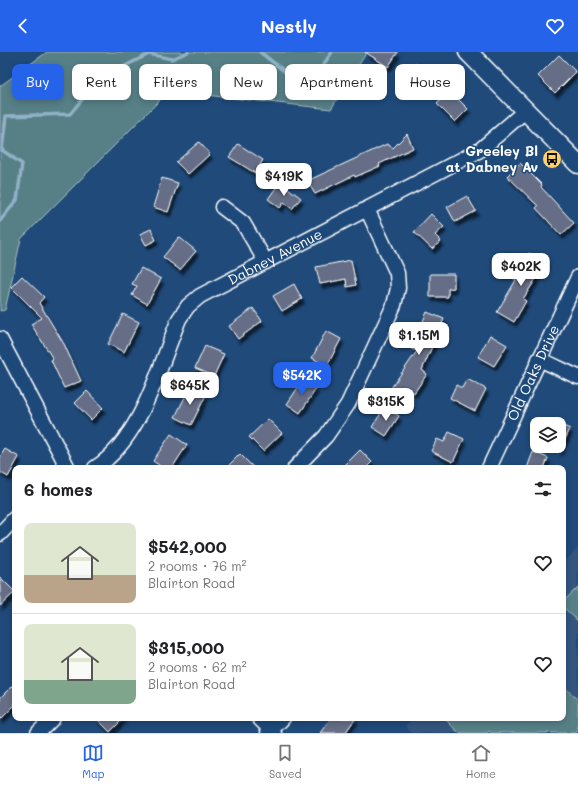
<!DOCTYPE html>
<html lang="en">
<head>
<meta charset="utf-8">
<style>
  :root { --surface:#fff; --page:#f2f2f2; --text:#202124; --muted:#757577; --line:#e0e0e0; --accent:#2563eb }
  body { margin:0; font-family:Mali,sans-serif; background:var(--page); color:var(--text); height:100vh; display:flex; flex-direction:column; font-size:15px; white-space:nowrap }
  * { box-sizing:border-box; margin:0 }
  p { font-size:13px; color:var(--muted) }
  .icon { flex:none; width:22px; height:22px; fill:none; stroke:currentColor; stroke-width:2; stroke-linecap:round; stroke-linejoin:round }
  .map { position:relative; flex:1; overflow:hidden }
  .details { position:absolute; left:12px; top:413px; width:554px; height:256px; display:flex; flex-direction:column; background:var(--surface); border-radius:8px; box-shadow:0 2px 6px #0003 }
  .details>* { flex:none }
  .hud { position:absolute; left:12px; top:12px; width:554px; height:36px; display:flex; gap:8px }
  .buttons { position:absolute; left:530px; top:365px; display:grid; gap:8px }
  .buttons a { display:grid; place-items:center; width:36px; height:36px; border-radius:8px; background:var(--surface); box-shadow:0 2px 6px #0003; font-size:20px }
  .price { position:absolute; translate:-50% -34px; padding:0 9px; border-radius:8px; background:#fff; color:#222; font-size:13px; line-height:26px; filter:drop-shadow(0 1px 2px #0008) }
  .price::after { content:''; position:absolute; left:50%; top:24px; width:12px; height:9px; margin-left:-6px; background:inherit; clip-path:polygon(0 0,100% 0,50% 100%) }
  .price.selected { background:var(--accent); color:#fff }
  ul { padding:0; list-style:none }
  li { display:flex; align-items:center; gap:12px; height:100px; padding:0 12px }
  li+li { border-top:1px solid var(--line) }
  li span { display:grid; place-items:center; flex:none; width:112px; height:80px; border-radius:8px; color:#555 }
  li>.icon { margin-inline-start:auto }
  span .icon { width:48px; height:48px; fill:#fffc; stroke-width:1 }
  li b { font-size:17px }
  h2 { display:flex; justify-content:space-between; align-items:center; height:48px; padding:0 12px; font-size:17px }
  .tag { padding:0 14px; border-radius:8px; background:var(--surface); box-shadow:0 2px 6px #0003; font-size:14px; line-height:36px }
  .tag.selected { background:var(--accent); color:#fff }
  header { display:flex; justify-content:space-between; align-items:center; height:52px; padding:0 12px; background:var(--accent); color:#fff; font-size:18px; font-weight:800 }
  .menu { display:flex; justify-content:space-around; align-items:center; height:56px; border-top:1px solid var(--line); background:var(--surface); font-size:11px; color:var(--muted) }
  .menu a { display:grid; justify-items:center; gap:2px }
  .menu .selected { color:var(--accent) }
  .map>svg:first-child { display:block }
</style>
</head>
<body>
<header><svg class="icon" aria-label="back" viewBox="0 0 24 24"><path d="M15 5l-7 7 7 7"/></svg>Nestly<svg class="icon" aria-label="heart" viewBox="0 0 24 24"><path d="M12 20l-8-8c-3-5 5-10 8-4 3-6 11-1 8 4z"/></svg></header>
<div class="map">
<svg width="578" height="681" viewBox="0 0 578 681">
  <defs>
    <filter id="shadow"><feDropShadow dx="2.5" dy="4.5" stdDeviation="1" flood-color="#0009"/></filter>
  </defs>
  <rect width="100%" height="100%" fill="#1f4a7a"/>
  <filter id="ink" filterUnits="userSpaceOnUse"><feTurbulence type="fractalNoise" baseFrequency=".025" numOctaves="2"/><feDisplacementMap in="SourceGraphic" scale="8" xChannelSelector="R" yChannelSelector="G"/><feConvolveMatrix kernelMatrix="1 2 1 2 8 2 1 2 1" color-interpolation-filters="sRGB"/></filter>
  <g filter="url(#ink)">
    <!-- built -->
    <path fill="#34557e" d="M578,496V681H412L405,674L413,666H563V512Z"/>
    <!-- green -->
    <g fill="#567f86" stroke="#aabfc2">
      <path d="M47,0H367L331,57L169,39L21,187L5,258L0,259V34Z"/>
      <path d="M578,535V569L563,555V550Z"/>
      <path d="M563,634L578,648V678L576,681H492L489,679L487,681H459L444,666H563Z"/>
    </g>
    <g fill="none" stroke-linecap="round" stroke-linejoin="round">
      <!-- stream -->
      <g stroke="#90b1c6" stroke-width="3.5">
        <path d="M260,0L307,37L332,0"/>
        <path d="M0,169L17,148L22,112L2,98L6,64L70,62L99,27L149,2L172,7L188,0"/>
      </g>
    </g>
    <!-- building -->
    <g fill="#656e86" stroke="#fff" filter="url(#shadow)">
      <path d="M365,0H398L388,15Z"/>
      <path d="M559,3L576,20L555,41L538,24Z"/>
      <path d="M414,11L434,24L425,38L405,25Z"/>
      <path d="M450,39L468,57L455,70L437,52Z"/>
      <path d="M407,82L413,96L379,112L380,114L355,125L354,123L315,142L307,129L387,92L393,96Z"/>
      <path d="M199,90L210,102L188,122L176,110Z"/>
      <path d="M238,92L263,108L255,121L229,105Z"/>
      <path d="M520,111L542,133L541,135L574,171L561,183L536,156L538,154L507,124Z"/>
      <path d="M162,126L178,131L168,160L153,155Z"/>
      <path d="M280,130L301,146L292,157L284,150L280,156L268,147Z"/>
      <path d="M467,144L476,159L455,170L447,155Z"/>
      <path d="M431,162L444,175L435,183L441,189L432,197L414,180Z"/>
      <path d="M151,177L156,188L146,193L140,182Z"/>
      <path d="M179,185L196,199L180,218L163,205Z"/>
      <path d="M529,201L546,211L523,247L526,249L514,270L497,260L516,228L513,226Z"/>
      <path d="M351,208L356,233L347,235L346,227L320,232L316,215Z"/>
      <path d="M141,216L161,227L147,252L132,243L137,234L132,232Z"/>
      <path d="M430,222H454V236L448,237V245H430Z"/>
      <path d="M22,224L44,245L39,251L64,292L81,329L64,336L51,308L53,307L31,272L42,266L11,235Z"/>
      <path d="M294,232L302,247L282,259L273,244Z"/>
      <path d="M253,256L262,269L238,287L229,274Z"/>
      <path d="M427,260L444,267L422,318L427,322L414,341L409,338L404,345L391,336L417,299L411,297Z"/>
      <path d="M123,262L139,270L124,300L108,292Z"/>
      <path d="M326,279L341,287L327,314L312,306Z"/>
      <path d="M490,283L507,293L494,314L478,305Z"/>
      <path d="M205,294L224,302L214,324L195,316Z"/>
      <path d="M467,327L486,337L475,359L450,346L456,333L462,336Z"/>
      <path d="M303,328L316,337L300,361L287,352Z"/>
      <path d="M190,335L206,343L191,373L175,365Z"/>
      <path d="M87,339L103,356L91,368L75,351Z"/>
      <path d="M385,355L399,364L386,384L372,375Z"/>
      <path d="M268,367L282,381L263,399L249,385Z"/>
      <path d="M559,372L570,377L559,400Z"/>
      <path d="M449,380L464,387L453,410L431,399L437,387L444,390Z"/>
      <path d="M171,382L187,393L172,416H163L153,409Z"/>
      <path d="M5,397L19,405L8,425L0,420V405Z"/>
      <path d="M360,398L372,410L366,416H342Z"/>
      <path d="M533,400L548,406L544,416H527Z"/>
      <path d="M240,402L254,416H226Z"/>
      <path d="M0,525L15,540L0,554Z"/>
      <path d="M15,631V653L0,668V646Z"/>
      <path d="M96,666H124L110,680Z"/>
      <path d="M331,666H356L345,681H320Z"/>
    </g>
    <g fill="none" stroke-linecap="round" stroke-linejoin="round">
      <defs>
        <g id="minor">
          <path d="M222,155L243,171L266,210"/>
          <path d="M0,287L68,416"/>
          <path d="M539,307L578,325"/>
          <path id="s1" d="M95,416C141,387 159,316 179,267L188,254L200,244L480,98L525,59"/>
          <path d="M295,416L326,384L348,352L394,253L398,236L397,221L367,157"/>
          <path id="s2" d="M489,416L578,225"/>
          <path d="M0,482L15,466"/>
          <path d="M259,666L274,681"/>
          <path d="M38,681L53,666"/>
          <path d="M268,681L283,666"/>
        </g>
        <path id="tertiary" d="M468,0L578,112"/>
      </defs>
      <!-- minor casing -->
      <use href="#minor" stroke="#fff" stroke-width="17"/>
      <!-- tertiary casing -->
      <use href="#tertiary" stroke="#fff" stroke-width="21"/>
      <!-- minor -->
      <use href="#minor" stroke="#1f4a7a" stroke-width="14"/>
      <!-- tertiary -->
      <use href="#tertiary" stroke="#1f4a7a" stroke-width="18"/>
    </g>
  </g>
  <!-- icons -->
  <defs>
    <symbol id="bus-disc" viewBox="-11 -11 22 22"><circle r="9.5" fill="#ffd166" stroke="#1f4a7a"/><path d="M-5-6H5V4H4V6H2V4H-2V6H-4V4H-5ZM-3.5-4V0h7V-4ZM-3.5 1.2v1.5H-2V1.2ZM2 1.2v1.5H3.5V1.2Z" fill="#111"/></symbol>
  </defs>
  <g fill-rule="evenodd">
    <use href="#bus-disc" x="541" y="96" width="22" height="22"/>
  </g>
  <g text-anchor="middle" stroke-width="3" stroke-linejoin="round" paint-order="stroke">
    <!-- poi labels -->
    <g font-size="14" font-weight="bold" fill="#fff" stroke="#1f4a7a" text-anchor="end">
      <text x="538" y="104">Greeley Bl<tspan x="538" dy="16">at Dabney Av</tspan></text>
    </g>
    <!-- street labels -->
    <g font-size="14" fill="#fff" stroke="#1f4a7a">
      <text dy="5" stroke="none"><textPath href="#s1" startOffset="290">Dabney Avenue</textPath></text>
      <text dy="5" stroke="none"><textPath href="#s2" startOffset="105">Old Oaks Drive</textPath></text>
    </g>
  </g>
</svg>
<div class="buttons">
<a><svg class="icon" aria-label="layers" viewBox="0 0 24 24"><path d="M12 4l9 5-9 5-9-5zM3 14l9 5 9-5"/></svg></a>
</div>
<b class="price" style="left:284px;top:145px">$419K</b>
<b class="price" style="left:521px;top:235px">$402K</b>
<b class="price" style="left:419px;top:304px">$1.15M</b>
<b class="price selected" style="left:302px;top:344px">$542K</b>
<b class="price" style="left:190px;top:354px">$645K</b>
<b class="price" style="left:386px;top:370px">$315K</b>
<div class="hud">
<a class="tag selected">Buy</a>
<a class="tag">Rent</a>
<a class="tag">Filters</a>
<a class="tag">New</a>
<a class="tag">Apartment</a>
<a class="tag">House</a>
</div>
<section class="details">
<h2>6 homes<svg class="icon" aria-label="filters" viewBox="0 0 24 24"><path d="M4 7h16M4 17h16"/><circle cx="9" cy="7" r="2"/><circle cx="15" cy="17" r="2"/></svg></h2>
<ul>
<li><span style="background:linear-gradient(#dfe7d0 65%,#b9a48a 0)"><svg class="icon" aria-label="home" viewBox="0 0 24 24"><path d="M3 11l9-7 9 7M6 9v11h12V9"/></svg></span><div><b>$542,000</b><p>2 rooms · 76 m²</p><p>Blairton Road</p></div><svg class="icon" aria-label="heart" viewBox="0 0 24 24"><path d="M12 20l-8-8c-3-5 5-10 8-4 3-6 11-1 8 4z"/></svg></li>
<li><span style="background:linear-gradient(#dfe7d0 70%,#7fa58c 0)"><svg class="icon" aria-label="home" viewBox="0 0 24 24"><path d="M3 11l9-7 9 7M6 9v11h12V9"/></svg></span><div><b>$315,000</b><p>2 rooms · 62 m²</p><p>Blairton Road</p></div><svg class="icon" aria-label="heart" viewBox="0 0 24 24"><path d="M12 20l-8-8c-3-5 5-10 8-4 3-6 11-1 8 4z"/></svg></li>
</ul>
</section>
</div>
<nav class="menu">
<a class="selected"><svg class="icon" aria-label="map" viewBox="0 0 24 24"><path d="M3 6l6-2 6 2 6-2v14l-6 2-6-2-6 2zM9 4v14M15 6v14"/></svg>Map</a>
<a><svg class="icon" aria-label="saved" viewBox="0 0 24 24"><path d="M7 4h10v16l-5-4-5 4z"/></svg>Saved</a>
<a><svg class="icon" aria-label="home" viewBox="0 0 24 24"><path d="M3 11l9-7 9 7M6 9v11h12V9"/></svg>Home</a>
</nav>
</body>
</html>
